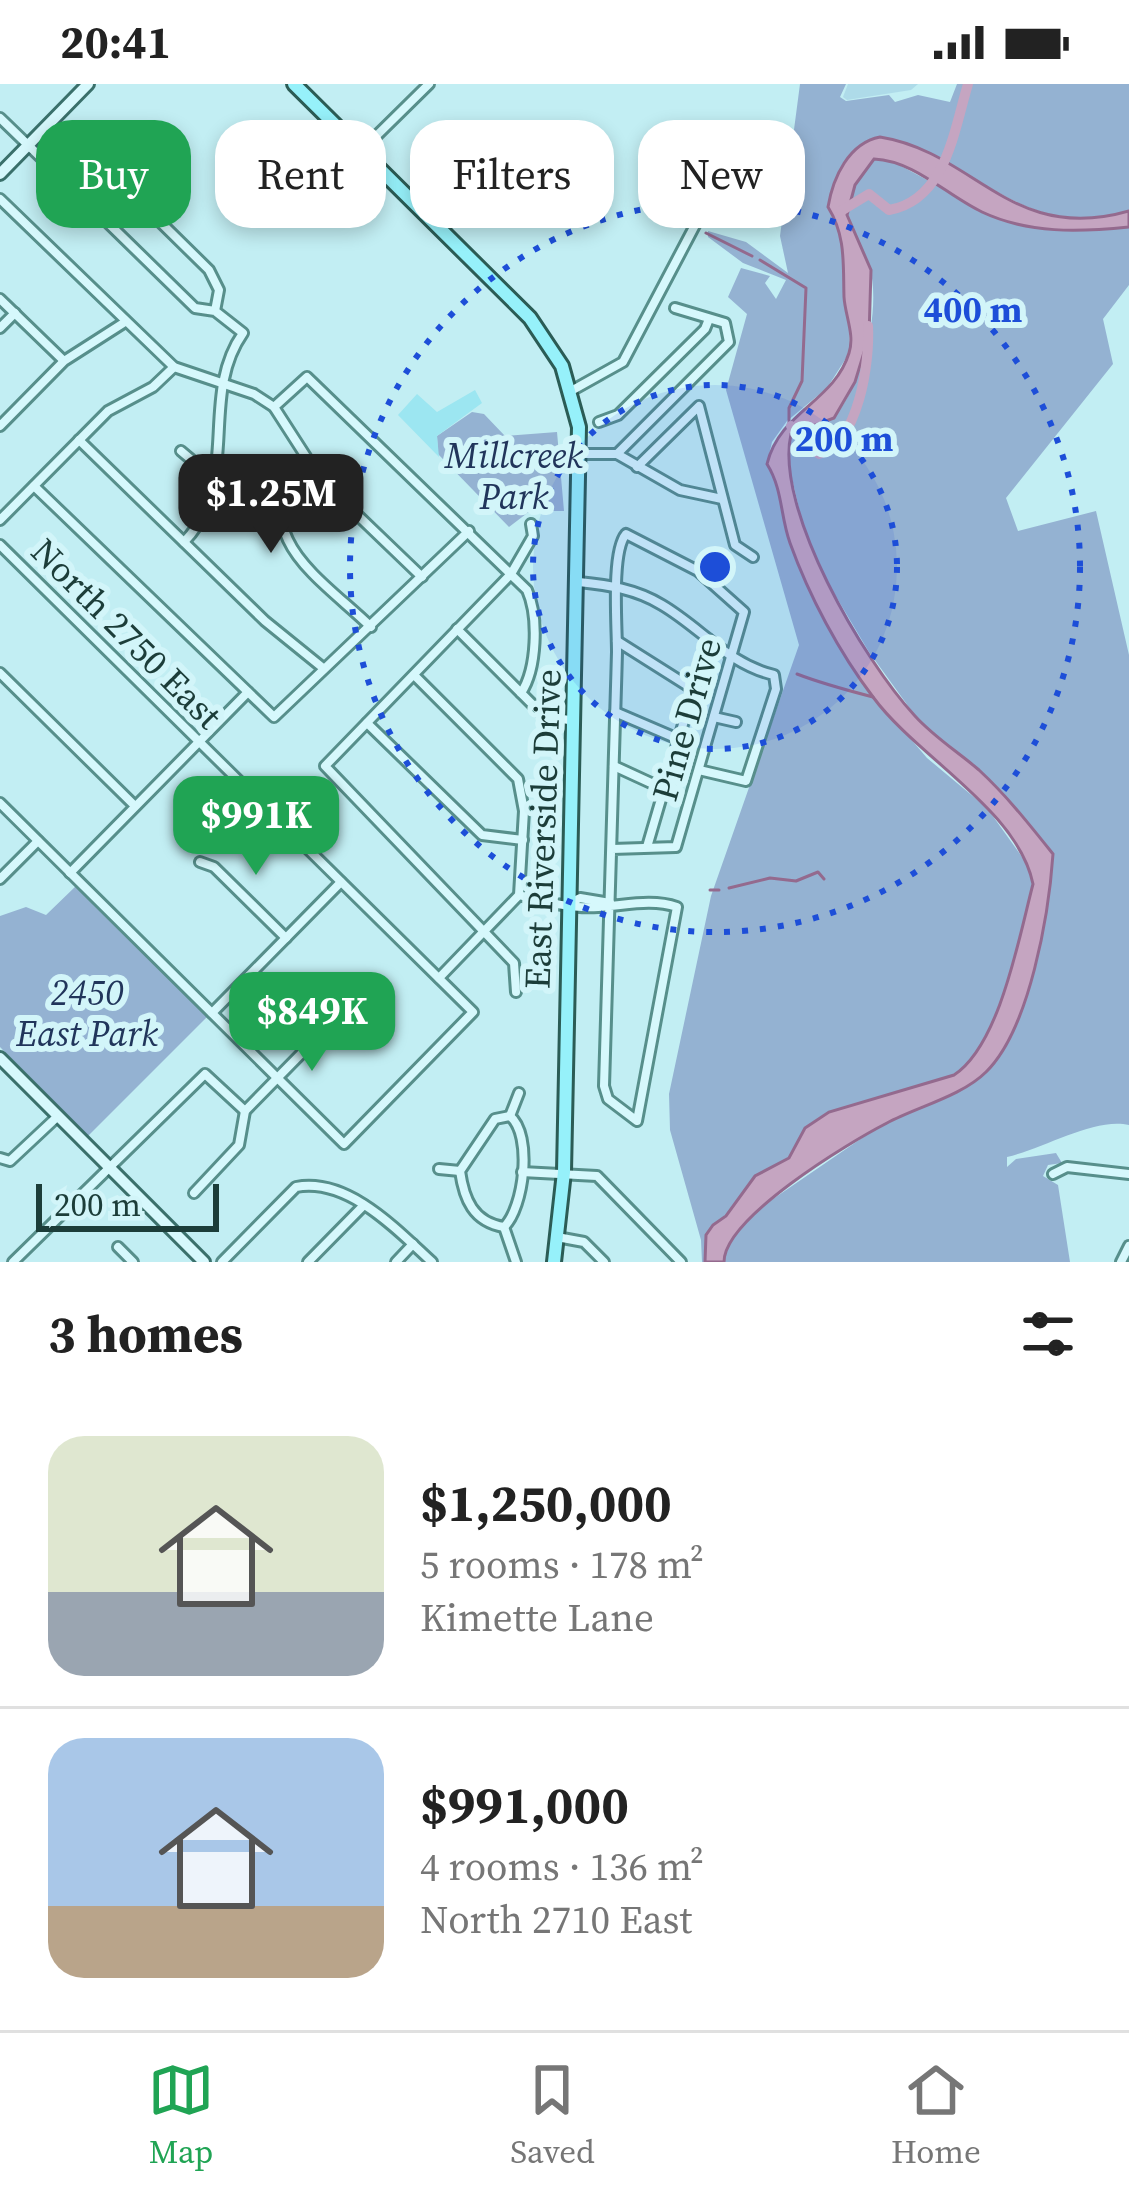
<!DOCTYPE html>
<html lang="en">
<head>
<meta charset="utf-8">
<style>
  :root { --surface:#fff; --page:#f2f2f2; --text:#222; --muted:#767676; --line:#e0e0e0; --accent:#20a454 }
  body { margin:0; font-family:"Source Serif 4",serif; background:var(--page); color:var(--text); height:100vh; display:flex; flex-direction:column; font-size:45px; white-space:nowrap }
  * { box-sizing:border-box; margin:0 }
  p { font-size:39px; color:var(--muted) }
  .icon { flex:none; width:66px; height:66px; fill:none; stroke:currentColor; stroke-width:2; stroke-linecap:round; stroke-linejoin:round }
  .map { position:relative; height:1178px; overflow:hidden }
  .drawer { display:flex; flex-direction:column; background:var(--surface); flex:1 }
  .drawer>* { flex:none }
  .top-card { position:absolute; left:36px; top:36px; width:1059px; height:108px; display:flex; gap:24px }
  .scale { position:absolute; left:36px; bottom:30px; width:183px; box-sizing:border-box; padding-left:12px; border:6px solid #1c3d39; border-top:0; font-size:33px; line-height:42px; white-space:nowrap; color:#1c3d39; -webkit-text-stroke:9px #d2f5f9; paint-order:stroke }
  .price { position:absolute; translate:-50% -102px; padding:0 27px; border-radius:24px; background:var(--accent); color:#fff; font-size:39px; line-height:78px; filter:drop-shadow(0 3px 6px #0008) }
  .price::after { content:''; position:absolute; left:50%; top:72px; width:36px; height:27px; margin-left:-18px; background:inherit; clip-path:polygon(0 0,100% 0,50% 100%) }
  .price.selected { background:#222; color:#fff }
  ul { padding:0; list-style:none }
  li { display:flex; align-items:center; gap:36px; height:300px; padding:0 48px }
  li+li { border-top:3px solid var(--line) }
  li span { display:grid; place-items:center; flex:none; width:336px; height:240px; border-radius:36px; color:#555 }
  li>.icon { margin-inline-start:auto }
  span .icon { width:144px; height:144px; fill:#fffc; stroke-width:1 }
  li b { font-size:51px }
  h2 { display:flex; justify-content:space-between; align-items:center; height:144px; padding:0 48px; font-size:51px }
  .chip { padding:0 42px; border-radius:36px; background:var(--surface); box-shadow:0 6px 18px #0003; font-size:42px; line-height:108px }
  .chip.selected { background:var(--accent); color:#fff }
  .status { display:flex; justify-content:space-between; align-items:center; height:84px; padding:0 60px; background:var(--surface); direction:ltr }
  .status svg { height:33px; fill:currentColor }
  .menu { display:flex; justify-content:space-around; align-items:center; height:168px; border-top:3px solid var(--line); background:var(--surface); font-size:33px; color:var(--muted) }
  .menu a { display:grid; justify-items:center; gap:6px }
  .menu .selected { color:var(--accent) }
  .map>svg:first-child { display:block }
</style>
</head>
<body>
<div class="status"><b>20:41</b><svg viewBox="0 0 49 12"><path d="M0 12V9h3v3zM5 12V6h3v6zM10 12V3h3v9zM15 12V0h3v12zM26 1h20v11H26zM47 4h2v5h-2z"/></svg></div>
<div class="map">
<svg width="1129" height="1178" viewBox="0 0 1129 1178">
  <rect width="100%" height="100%" fill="#c2eef3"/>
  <!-- farmland -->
  <path fill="#aedbe9" d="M848,0H918L911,6L847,16L843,13Z"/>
  <!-- green -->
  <g fill="#94b2d2">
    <path d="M800,0H846L840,13L846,17L889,11L895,18L918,11L950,18L957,0H1129V127C1032,155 989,92 909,60L847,83L836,95L835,134L846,172L850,268L827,304L787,337L772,358L767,380L778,398L788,454L857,592L927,674L987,724L1030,784L1033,800C1017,853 1001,960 954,991L829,1029L789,1074L755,1092L726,1132L741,1144L748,1132L881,1041L985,990L1019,930L1039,858L1053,770L975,683L919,637L869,568L809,467L788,377L789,356L798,347L834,334C863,298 881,229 870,183C866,166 849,148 848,132C846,111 859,88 874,74L890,76L1003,137L1062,147L1129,143V201L1103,235L1113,280L1006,414L1018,447L1096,427L1129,571V1041C1095,1033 1045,1064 1007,1073V1083L1016,1075L1056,1069L1062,1079L1048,1081L1043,1092L1058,1101L1070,1178H702L701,1156L670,1046L669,1010L711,812L799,561L726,306L747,230L728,213L741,184L770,192L765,199L776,215L786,196L743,179L708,153V147L746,158L788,189L780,152Z"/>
    <path d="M472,328L484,330L505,352L557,348L564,427H530L509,443L438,370L437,352Z"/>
    <path d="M76,802L208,932L88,1052L0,963V832L26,823L46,831Z"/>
  </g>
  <!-- sand -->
  <path fill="#9ce6f1" d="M475,306L482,319L437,352L439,373L398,331L417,310L437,328Z"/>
  <!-- water -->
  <path fill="#c5a5c1" stroke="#946a8e" stroke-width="3" d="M880,53C975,68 1011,161 1129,127V143C1079,148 1029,150 982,128C946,111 915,77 874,75L855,101L847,131L871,186L869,252L855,298L834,334L791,350C774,425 864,577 915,632C934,653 958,668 979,686C1007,712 1029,740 1053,770C1049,829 1030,945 986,988C962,1012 917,1023 887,1039C848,1059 724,1134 724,1178H705L706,1151L713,1141L726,1132L755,1092L789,1074L805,1044L829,1028L954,991C1000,961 1019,853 1033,800C1018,726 917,673 873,613C839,568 809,512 790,459C780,431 783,406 767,380C780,327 834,318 849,269C855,251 845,231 844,213C843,180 846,152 828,123C833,93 849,59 880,53Z"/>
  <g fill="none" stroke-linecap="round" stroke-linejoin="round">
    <!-- stream -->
    <g stroke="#946a8e" stroke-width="3">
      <path d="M706,149L752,172"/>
      <path d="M760,176L806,204L802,297L789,324V340"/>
      <path d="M797,590C823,600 846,606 873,613"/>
      <path d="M729,804L770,794L796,797L818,788L824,795"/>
      <path d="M710,806H719"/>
    </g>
    <!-- river -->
    <g stroke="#c5a5c1" stroke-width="10">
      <path d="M841,127L869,110L889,126C946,116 954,46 968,0"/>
      <path d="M791,342L819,370C859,359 870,277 868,242"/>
    </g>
    <defs>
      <g id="street">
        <path d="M0,34L60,92"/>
        <path d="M362,66L429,0"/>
        <path d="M0,115L174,283L254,310L274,323L321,396L422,493"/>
        <path d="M0,215L63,276"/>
        <path d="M0,244L15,229"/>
        <path d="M571,307L623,278L702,128"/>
        <path d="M274,323L307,293L527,506C539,533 537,585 521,609"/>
        <path d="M599,338L618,331L705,245L709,235"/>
        <path d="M0,342L64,277L125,238"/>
        <path d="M79,356L265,537L323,584"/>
        <path d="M181,367L200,383L217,387"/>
        <path d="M580,370H617L680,406L722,415"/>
        <path d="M617,370L729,258L725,239L675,224"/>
        <path d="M308,377C239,448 323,496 371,543"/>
        <path d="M637,383L699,322L735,461L753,473"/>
        <path d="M34,402L274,633L469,447"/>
        <path d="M0,436L108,327L153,303L174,283"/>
        <path d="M184,458C242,398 198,313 243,249L215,227L195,224L60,92L86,65L209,186L219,206L215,227"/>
        <path d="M0,461L473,928L344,1060L0,719"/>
        <path d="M579,498C608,501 636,505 662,521C701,544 728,580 774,591L776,605L746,697L699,686"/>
        <path d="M457,545L544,632L575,637"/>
        <path d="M617,557L693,605"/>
        <path d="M0,589L135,722"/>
        <path d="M414,591L518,695L524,727L519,811L439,894"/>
        <path d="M615,628L678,655"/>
        <path d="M714,633L736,638"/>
        <path d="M367,639L482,751L523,756"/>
        <path d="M614,682L664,705"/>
        <path d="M647,763L708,555"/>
        <path d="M200,778L214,783L286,854"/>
        <path d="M70,789L248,608"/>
        <path d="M0,795L38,757"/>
        <path d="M519,811C543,818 573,825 598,823C623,822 651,814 677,823L637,1037L608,1015L604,1002C607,858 613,713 617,568C617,541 611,468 626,450L698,487L744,528L676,763L612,765"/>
        <path d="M568,820L580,814L610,819"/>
        <path d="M516,908L514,879L325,682L511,490L533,452L531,440"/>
        <path d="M212,929L341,798"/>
        <path d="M510,1032C533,1051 524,1124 504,1143C473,1138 464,1115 460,1087L495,1035Z"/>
        <path d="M510,1032L519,1009"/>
        <path d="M0,1074L10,1077L58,1032"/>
        <path d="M439,1085L460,1087"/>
        <path d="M522,1088L597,1092L681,1178"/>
        <path d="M1053,1090L1067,1083L1129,1090"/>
        <path d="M194,1109L239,1061L245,1027L347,923"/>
        <path d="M504,1143L516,1178"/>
        <path d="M557,1153L584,1158L604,1178"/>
        <path d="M118,1163L133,1178"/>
        <path d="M13,1178L205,990L245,1027"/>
        <path d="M222,1178L296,1103C348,1093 397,1146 432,1178"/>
        <path d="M308,1178L364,1121"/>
        <path d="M396,1178L413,1160"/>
        <path d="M1121,1178L1129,1162"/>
      </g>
      <g id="secondary">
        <path d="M0,90L88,0"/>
        <path d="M0,974L204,1178"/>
      </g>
      <path id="primary" d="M294,0L530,234L562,282L579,343L564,1088L554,1178"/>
    </defs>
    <!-- street casing -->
    <use href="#street" stroke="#578f8b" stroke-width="14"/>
    <!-- secondary casing -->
    <use href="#secondary" stroke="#3a706b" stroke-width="16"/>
    <!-- primary casing -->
    <use href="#primary" stroke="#2b5c55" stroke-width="18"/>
    <!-- street -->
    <use href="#street" stroke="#d6f8fc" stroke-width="8"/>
    <!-- secondary -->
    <use href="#secondary" stroke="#d6f8fc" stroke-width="10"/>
    <!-- primary -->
    <use href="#primary" stroke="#96f1fa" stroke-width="12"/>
  </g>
  <!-- distance rings -->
  <circle cx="715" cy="483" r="182" fill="#1d4ed8" fill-opacity=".12"/>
  <g fill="none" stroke="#1d4ed8" stroke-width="6" stroke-dasharray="6 12">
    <circle cx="715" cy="483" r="182"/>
    <circle cx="715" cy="483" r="365"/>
  </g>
  <g text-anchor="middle" stroke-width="12" stroke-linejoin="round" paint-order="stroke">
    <!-- park labels -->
    <g font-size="36" font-style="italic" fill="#21355b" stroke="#d2f5f9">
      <text x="514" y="384">Millcreek<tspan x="514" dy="41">Park</tspan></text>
      <text x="87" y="921">2450<tspan x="87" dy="41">East Park</tspan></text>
    </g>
    <!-- street labels -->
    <g font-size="36" fill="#1c3d39" stroke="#d2f5f9">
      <text transform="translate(127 549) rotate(45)" y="13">North 2750 East</text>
      <text transform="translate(686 635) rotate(-74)" y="13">Pine Drive</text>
      <text transform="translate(542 745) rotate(-88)" y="13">East Riverside Drive</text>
    </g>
  </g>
  <circle cx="715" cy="483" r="18" fill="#1d4ed8" stroke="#d2f5f9" stroke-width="6"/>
  <g font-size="36" text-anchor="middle" font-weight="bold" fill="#1d4ed8" stroke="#d2f5f9" stroke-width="12" stroke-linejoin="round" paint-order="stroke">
    <text x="973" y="238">400 m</text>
    <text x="844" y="367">200 m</text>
  </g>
</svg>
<div class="scale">200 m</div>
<b class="price selected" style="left:271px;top:472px">$1.25M</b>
<b class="price" style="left:256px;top:794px">$991K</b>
<b class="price" style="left:312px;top:990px">$849K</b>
<div class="top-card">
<a class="chip selected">Buy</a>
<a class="chip">Rent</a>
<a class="chip">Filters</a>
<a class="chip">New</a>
</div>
</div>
<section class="drawer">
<h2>3 homes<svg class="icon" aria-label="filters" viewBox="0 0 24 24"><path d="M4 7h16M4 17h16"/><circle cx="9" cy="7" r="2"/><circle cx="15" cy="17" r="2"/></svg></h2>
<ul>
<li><span style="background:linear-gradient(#dfe7d0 65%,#9aa5b1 0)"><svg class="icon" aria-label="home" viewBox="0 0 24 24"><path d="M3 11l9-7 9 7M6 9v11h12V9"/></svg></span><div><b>$1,250,000</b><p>5 rooms · 178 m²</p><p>Kimette Lane</p></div></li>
<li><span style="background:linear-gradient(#a9c7e8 70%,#b9a48a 0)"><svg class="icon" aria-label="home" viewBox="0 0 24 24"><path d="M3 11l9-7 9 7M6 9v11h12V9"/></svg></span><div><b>$991,000</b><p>4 rooms · 136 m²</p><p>North 2710 East</p></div></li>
</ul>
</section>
<nav class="menu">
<a class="selected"><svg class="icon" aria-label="map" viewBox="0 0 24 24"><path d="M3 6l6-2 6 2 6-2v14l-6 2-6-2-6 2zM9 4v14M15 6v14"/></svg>Map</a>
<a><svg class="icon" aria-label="saved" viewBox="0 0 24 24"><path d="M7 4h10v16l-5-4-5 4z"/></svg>Saved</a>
<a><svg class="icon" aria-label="home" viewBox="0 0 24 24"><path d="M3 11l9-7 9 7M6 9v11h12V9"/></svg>Home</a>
</nav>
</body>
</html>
